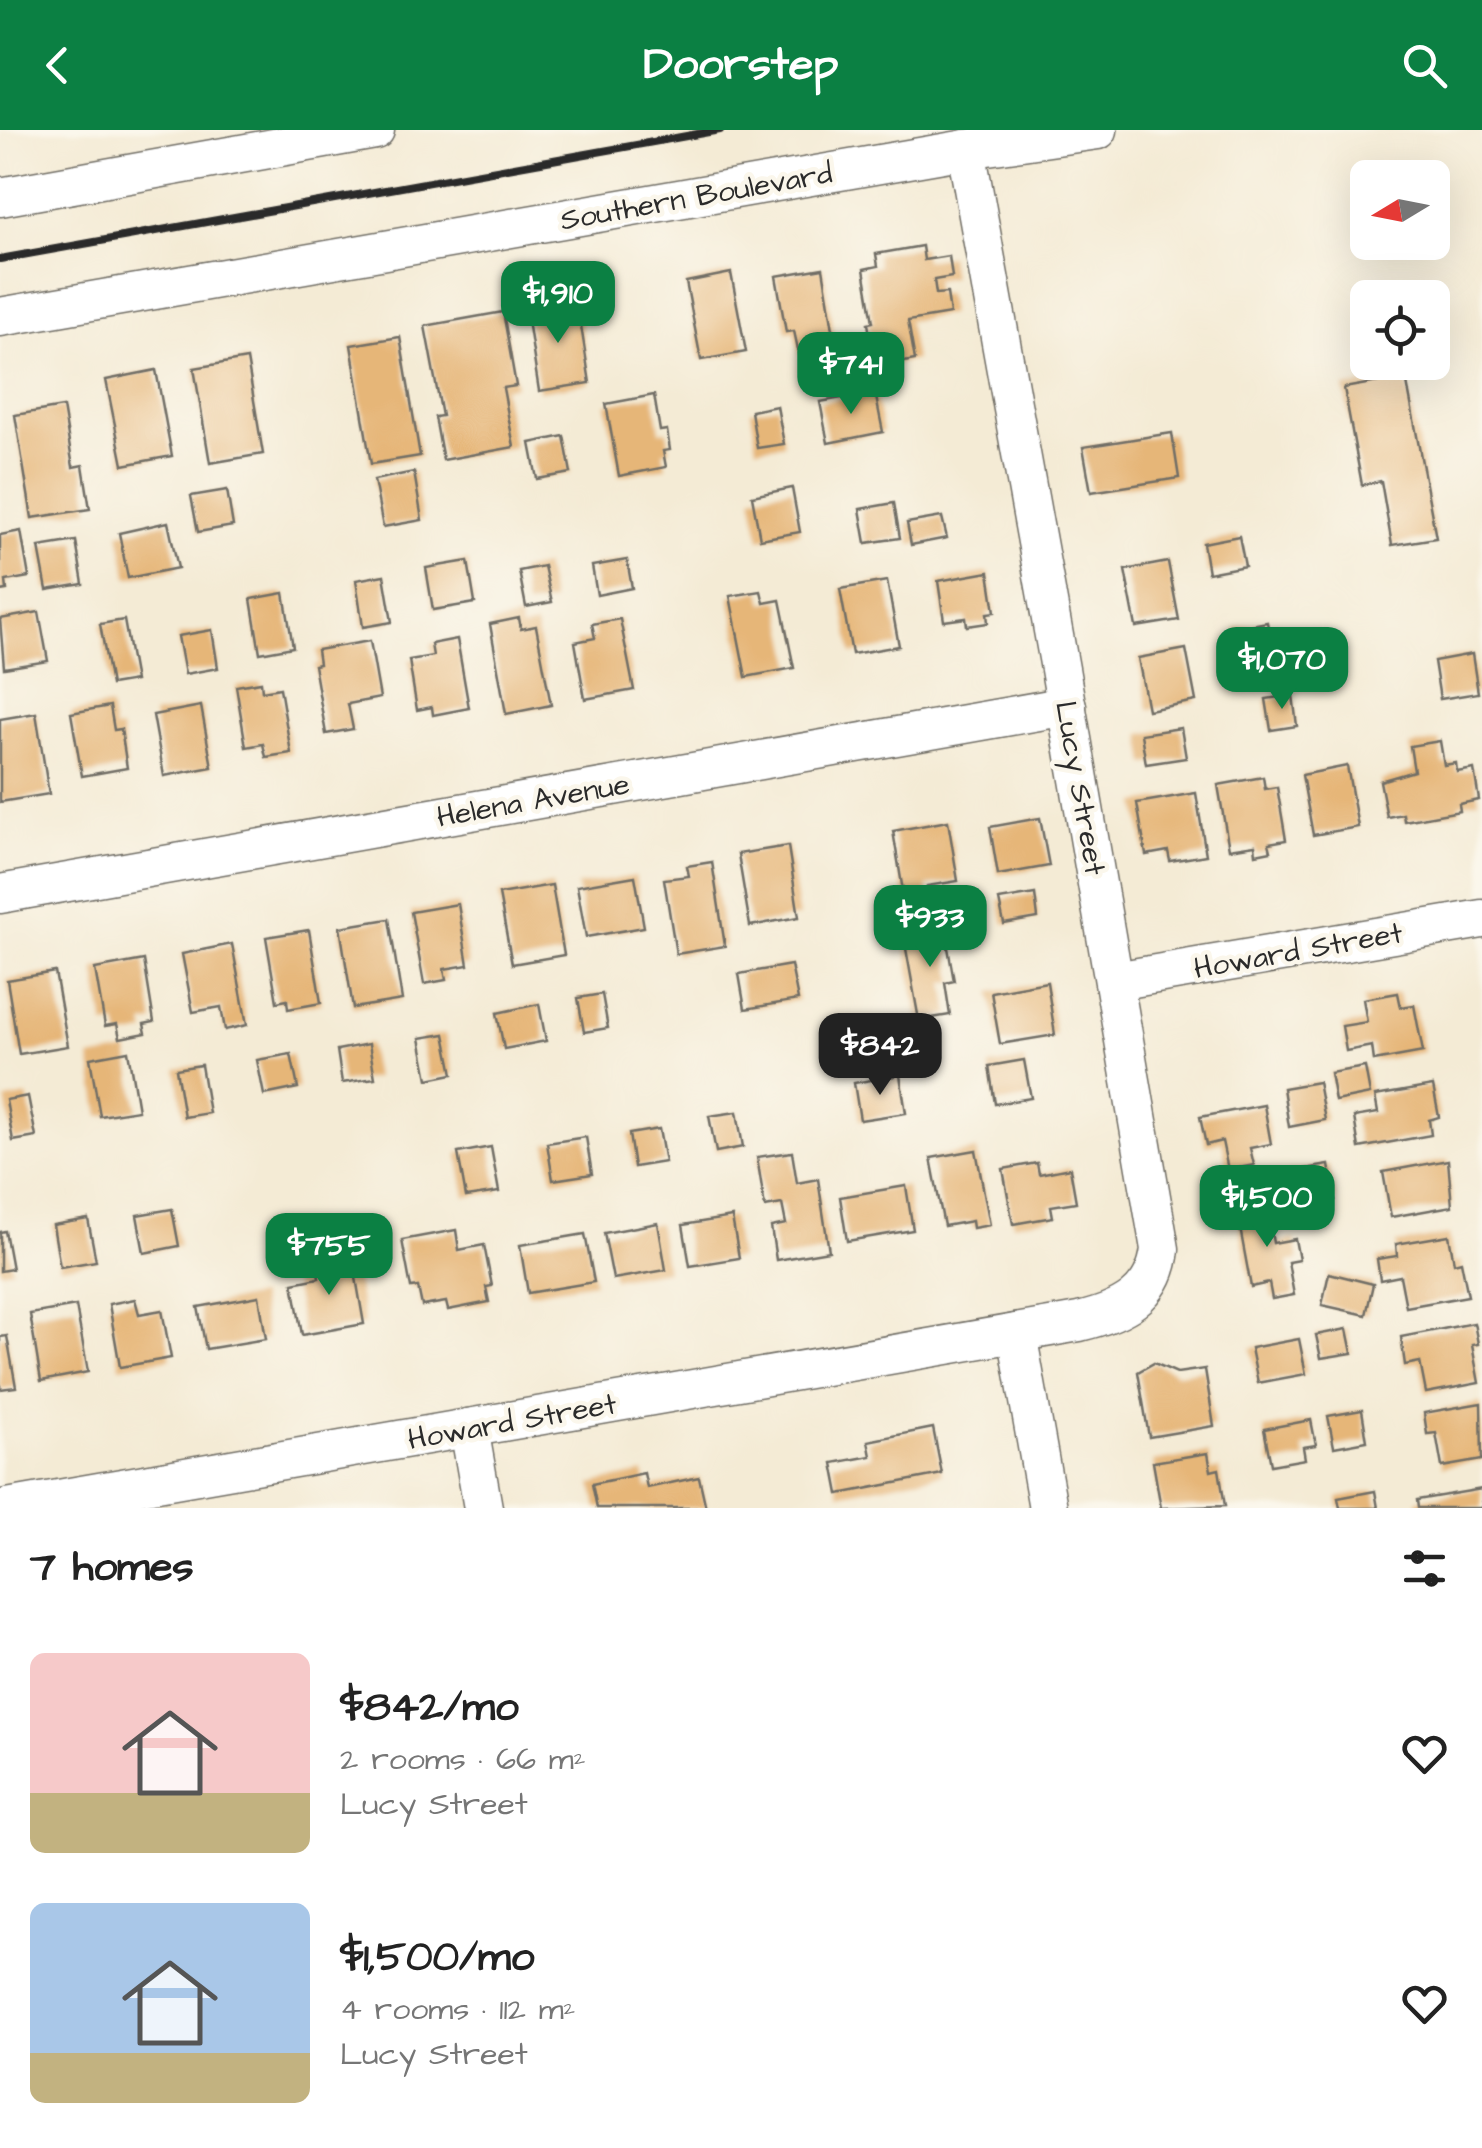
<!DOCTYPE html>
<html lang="en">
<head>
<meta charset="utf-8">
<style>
  :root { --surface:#fff; --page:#f2f2f2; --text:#222; --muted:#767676; --accent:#0b8043 }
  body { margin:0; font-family:"Architects Daughter",sans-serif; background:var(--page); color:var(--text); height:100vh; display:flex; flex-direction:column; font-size:38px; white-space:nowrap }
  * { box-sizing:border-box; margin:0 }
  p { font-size:32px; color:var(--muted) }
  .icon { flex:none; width:55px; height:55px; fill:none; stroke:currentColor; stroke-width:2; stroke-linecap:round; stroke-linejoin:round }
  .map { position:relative; height:1378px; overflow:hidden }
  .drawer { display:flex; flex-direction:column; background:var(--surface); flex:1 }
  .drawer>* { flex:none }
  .needle { width:65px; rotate:260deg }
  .fabs { position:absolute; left:1350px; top:30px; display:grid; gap:20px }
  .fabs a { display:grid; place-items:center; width:100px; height:100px; border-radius:15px; background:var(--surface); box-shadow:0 10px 40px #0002; font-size:50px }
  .price { position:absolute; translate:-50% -85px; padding:0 22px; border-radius:20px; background:var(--accent); color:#fff; font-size:32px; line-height:65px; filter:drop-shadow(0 2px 5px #0008) }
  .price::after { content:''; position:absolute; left:50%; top:60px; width:30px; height:22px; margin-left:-15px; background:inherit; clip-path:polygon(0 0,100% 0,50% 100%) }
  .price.selected { background:#222; color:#fff }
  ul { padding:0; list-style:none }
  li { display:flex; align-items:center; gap:30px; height:250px; padding:0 30px }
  li span { display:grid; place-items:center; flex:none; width:280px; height:200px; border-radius:15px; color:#555 }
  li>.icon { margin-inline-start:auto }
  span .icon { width:120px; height:120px; fill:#fffc; stroke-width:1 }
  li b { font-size:42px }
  h2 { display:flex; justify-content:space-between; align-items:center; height:120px; padding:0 30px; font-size:42px }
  header { display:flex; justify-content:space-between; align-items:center; height:130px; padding:0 30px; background:var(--accent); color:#fff; font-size:45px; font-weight:700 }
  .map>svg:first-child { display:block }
</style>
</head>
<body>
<header><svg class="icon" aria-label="back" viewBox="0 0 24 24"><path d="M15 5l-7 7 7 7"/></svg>Doorstep<svg class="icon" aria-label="search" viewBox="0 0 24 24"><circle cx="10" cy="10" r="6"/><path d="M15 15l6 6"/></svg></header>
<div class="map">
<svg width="1482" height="1378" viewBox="0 0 1482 1378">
  <rect width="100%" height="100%" fill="#fbf7ec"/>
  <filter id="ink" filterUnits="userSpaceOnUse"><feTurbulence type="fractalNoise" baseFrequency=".01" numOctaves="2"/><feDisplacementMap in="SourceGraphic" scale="20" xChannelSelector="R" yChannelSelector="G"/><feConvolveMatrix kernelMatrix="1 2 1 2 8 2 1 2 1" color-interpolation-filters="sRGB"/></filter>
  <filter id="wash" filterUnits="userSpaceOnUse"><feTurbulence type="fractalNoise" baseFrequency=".0048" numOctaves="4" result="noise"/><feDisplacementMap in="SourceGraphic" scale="40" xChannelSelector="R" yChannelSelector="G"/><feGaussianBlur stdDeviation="2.25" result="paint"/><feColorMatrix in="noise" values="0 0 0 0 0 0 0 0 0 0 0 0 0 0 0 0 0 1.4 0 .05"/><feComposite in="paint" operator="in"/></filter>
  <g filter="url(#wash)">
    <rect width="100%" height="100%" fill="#f4ebd5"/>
    <g id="blocks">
      <!-- building -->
      <g fill="#e6b678">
        <path d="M922,116L924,130L949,126L952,147L934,150L936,164L947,163L950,184L908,191L915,230L875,237L868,193L873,192L864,139L878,136L876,124Z"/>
        <path d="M823,138L836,218L799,224L794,201L786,202L776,146Z"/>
        <path d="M731,143L746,222L701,230L686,152Z"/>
        <path d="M569,169L572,185L579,183L590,253L539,261L528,190L536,189L533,175Z"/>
        <path d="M503,182L516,256L503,258L514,317L443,330L435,287L442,286L425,196Z"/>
        <path d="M400,207L420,326L371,334L351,215Z"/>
        <path d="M247,229L263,324L210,333L194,238Z"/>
        <path d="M156,240L172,326L123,335L106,250Z"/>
        <path d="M1406,247L1436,408L1392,415L1381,351L1362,355L1344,258Z"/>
        <path d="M875,262L883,302L828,313L820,272Z"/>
        <path d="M654,265L660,301L667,300L670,320L663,321L666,337L619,346L606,274Z"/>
        <path d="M777,276L784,314L757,318L751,281Z"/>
        <path d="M63,277L73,337L83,335L90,379L32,388L15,285Z"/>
        <path d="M1172,303L1179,348L1091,362L1083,317Z"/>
        <path d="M564,306L571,343L537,349L530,313Z"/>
        <path d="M414,342L422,390L383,397L374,350Z"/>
        <path d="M792,358L800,402L760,409L752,366Z"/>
        <path d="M227,360L233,396L198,402L191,366Z"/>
        <path d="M894,373L900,408L866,413L860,379Z"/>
        <path d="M942,387L947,408L911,415L907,393Z"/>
        <path d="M168,392L178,438L128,448L119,403Z"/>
        <path d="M21,401L29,447L6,451L7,460L0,461V405Z"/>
        <path d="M1239,406L1245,436L1208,443L1203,413Z"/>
        <path d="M76,411L83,454L47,460L39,417Z"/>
        <path d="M627,430L632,458L597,465L592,436Z"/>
        <path d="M468,431L475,473L433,480L426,438Z"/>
        <path d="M1168,432L1179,490L1136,497L1125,440Z"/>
        <path d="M544,436L552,472L526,477L519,441Z"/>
        <path d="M989,442L995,482L987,483L988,493L967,496L966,488L944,491L938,451Z"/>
        <path d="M384,445L392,492L363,497L356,450Z"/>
        <path d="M887,451L899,516L852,524L840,459Z"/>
        <path d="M761,461L764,473L780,470L794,538L746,547L730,466Z"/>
        <path d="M284,463L293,517L260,523L251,469Z"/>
        <path d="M39,482L48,531L4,538L0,489Z"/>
        <path d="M519,488L521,499L536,496L551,575L506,584L490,494Z"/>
        <path d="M620,489L634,560L585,569L575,512L595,508L592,494Z"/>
        <path d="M124,490L135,551L111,555L100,494Z"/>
        <path d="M1267,492L1274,526L1242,532L1236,498Z"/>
        <path d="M212,500L218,538L185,544L178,506Z"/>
        <path d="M457,509L469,578L433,585L432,577L417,580L409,530L433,526L431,514Z"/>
        <path d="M370,511L380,568L348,574L353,599L326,604L314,535L319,534L317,520Z"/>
        <path d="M1186,519L1196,571L1148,580L1138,528Z"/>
        <path d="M1472,524L1478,563L1440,569L1434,531Z"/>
        <path d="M261,552L262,561L280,558L291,623L266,627L263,614L246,617L236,556Z"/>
        <path d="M1293,565L1297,596L1271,600L1266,569Z"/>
        <path d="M110,576L114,600L121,599L127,638L82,646L71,583Z"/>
        <path d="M201,576L212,637L164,646L153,585Z"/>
        <path d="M36,583L49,664L0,672V589Z"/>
        <path d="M1181,598L1186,628L1146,634L1141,604Z"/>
        <path d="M1440,611L1444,635L1456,633L1457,642L1474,639L1479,670L1459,674L1460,681L1404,691L1403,684L1387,687L1380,651L1414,641L1410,616Z"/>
        <path d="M1347,636L1358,697L1313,705L1302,645Z"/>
        <path d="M1263,647L1265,659L1277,657L1286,710L1269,713L1271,721L1256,724L1255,715L1229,719L1218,655Z"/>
        <path d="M1196,663L1206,725L1170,731L1168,721L1146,725L1137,673Z"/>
        <path d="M1040,688L1049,736L998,745L990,697Z"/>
        <path d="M948,691L958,751L927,756L929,770L905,773L893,701Z"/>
        <path d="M788,716L799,787L750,796L738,724Z"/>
        <path d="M712,732L725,816L676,824L664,749L689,746L687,736Z"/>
        <path d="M635,746L644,797L586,807L577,756Z"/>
        <path d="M552,755L564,825L512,834L499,764Z"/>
        <path d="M1035,764L1038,788L1004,794L999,770Z"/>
        <path d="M458,774L468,835L444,839L446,850L424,854L411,782Z"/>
        <path d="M389,789L402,870L353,878L340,797Z"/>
        <path d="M944,795L954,851L945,853L950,885L919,890L903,802Z"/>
        <path d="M309,800L321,873L288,879L287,870L277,872L266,807Z"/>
        <path d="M232,814L247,895L225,900L221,877L193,882L182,824Z"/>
        <path d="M144,830L154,892L144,894L146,903L120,908L117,894L105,896L95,839Z"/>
        <path d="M791,835L798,870L745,879L739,844Z"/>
        <path d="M55,842L68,916L19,924L7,850Z"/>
        <path d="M1047,852L1055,905L1000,914L991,862Z"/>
        <path d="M1398,863L1401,877L1414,875L1423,922L1374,931L1372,916L1346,921L1342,896L1367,892L1363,869Z"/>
        <path d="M602,864L608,898L584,902L578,868Z"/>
        <path d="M539,874L546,911L504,919L497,883Z"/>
        <path d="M445,904L453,944L428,949L420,908Z"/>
        <path d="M369,914L375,948L342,953L337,920Z"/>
        <path d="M128,921L138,980L100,986L90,928Z"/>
        <path d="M291,924L298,958L264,965L257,930Z"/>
        <path d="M1024,930L1031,968L995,974L989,936Z"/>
        <path d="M201,935L209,983L184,987L176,939Z"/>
        <path d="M1365,937L1370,964L1335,971L1330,943Z"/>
        <path d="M900,945L906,983L860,990L854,953Z"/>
        <path d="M1318,952L1325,990L1289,997L1283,958Z"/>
        <path d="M1433,956L1439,987L1429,990L1431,1005L1359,1018L1354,987L1378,983L1375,966Z"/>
        <path d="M28,966L36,1007L13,1011L6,970Z"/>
        <path d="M1264,975L1271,1014L1250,1018L1254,1035L1228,1040L1222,1011L1206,1015L1200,987Z"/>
        <path d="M737,982L743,1017L716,1022L709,986Z"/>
        <path d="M659,999L665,1032L634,1037L629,1004Z"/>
        <path d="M586,1007L592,1044L553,1050L547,1013Z"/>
        <path d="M491,1017L499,1062L466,1067L458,1023Z"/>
        <path d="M976,1020L990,1095L973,1098L972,1091L944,1096L931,1028Z"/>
        <path d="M792,1022L797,1053L818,1049L829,1121L776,1130L771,1097L786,1094L782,1074L765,1077L757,1027Z"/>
        <path d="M1448,1030L1452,1076L1391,1087L1383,1042Z"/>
        <path d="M1037,1033L1039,1044L1070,1038L1076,1072L1051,1076L1053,1087L1013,1094L1003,1039Z"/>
        <path d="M1329,1035L1335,1070L1293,1077L1287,1042Z"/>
        <path d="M906,1056L913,1100L847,1111L840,1067Z"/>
        <path d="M1272,1066L1276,1088L1269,1089L1273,1113L1295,1109L1299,1130L1288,1132L1294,1165L1272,1169L1269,1153L1251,1157L1238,1087L1251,1084L1248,1071Z"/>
        <path d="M172,1079L179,1116L144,1123L137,1085Z"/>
        <path d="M732,1087L739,1128L690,1136L683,1095Z"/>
        <path d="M88,1089L96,1131L60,1137L53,1095Z"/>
        <path d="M658,1093L666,1140L613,1149L604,1103Z"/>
        <path d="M456,1100L459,1120L484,1115L492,1156L486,1157L489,1172L448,1180L446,1172L422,1176L418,1157L411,1158L402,1110Z"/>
        <path d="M5,1101L12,1139L0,1141V1102Z"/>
        <path d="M585,1104L594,1152L528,1163L520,1115Z"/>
        <path d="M1449,1105L1454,1133L1461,1131L1468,1166L1406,1177L1400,1146L1380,1150L1377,1129L1397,1126L1396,1114Z"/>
        <path d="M339,1122L342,1138L354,1136L364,1194L302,1205L293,1153L319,1148L316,1126Z"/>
        <path d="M1329,1143L1373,1154L1366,1185L1322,1175Z"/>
        <path d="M259,1166L266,1209L206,1219L198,1177Z"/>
        <path d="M135,1169L139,1184L162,1180L171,1228L120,1237L109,1174Z"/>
        <path d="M76,1176L88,1242L41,1251L30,1184Z"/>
        <path d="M1474,1193L1478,1214L1472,1215L1479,1253L1426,1263L1420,1232L1405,1235L1401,1207Z"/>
        <path d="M1347,1199L1352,1223L1321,1228L1316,1205Z"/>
        <path d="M7,1206L16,1257L0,1259V1207Z"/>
        <path d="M1299,1209L1306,1244L1258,1253L1251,1218Z"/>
        <path d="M1154,1233L1177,1243L1205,1239L1214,1296L1149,1307L1138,1242Z"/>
        <path d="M1481,1273L1482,1330L1442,1337L1436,1303L1427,1304L1424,1283Z"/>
        <path d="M1362,1280L1367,1311L1334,1317L1328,1286Z"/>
        <path d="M1311,1290L1316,1315L1303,1317L1305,1329L1271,1335L1264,1299Z"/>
        <path d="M933,1298L942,1344L839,1364L833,1333L871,1326L868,1311Z"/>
        <path d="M1208,1323L1211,1341L1219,1339L1225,1376L1161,1378L1153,1332Z"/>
        <path d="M644,1343L647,1358L699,1347L706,1378H597L592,1354Z"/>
        <path d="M1482,1359V1378H1418L1417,1370Z"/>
        <path d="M1375,1361L1378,1378H1340L1338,1368Z"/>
      </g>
    </g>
  </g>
  <g filter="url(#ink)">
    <use href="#blocks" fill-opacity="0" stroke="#716e66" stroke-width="2.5"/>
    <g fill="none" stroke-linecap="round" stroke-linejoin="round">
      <defs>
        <g id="minor">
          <path d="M0,67L375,0"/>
          <path d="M0,187L966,19L1098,0"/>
          <path d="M0,764L1067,576"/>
          <path d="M1115,851L1482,789"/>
          <path d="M1017,1203L1048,1378"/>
          <path d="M469,1298L483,1378"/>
          <path d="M7,1378L1079,1192C1121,1182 1155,1166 1160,1119L1060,539L966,19"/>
        </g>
      </defs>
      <!-- minor casing -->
      <use href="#minor" stroke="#716e66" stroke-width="41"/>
      <!-- minor -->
      <use href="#minor" stroke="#fff" stroke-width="38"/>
      <!-- rail -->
      <path stroke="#2b2b2b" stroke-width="8" d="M0,129L720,0"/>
    </g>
  </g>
  <g text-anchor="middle" stroke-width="9" stroke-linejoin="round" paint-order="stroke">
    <!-- street labels -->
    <g font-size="30" fill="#2b2b2b" stroke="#fbf7ec">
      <text transform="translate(696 66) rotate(-10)" y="10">Southern Boulevard</text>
      <text transform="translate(1081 658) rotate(80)" y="10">Lucy Street</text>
      <text transform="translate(533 670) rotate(-10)" y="10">Helena Avenue</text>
      <text transform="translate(1298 820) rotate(-10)" y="10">Howard Street</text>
      <text transform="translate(512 1291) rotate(-10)" y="10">Howard Street</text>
    </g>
  </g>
</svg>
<div class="fabs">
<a><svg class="needle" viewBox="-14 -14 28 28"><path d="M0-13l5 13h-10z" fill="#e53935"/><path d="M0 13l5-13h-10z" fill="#767676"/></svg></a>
<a><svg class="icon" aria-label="locate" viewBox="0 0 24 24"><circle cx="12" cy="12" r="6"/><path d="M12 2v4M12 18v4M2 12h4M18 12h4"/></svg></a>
</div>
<b class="price" style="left:558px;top:216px">$1,910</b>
<b class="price" style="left:851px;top:287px">$741</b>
<b class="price" style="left:1282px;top:582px">$1,070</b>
<b class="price" style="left:930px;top:840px">$933</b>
<b class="price selected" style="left:880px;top:968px">$842</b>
<b class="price" style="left:1267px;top:1120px">$1,500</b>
<b class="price" style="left:329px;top:1168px">$755</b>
</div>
<section class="drawer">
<h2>7 homes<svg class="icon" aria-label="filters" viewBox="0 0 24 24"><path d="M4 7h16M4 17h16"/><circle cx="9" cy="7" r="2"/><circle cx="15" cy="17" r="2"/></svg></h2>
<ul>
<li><span style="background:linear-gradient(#f6c9c9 70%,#c2b280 0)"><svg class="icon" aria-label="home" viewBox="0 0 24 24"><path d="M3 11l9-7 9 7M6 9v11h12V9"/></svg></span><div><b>$842/mo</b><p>2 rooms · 66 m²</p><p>Lucy Street</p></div><svg class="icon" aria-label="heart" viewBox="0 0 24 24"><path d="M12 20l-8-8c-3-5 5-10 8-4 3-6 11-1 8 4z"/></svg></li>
<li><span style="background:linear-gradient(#a9c7e8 75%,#c2b280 0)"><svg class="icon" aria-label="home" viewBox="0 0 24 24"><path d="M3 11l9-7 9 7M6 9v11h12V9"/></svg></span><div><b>$1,500/mo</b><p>4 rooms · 112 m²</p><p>Lucy Street</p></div><svg class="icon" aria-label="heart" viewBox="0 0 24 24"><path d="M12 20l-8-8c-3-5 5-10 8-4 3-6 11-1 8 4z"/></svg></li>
</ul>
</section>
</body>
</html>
